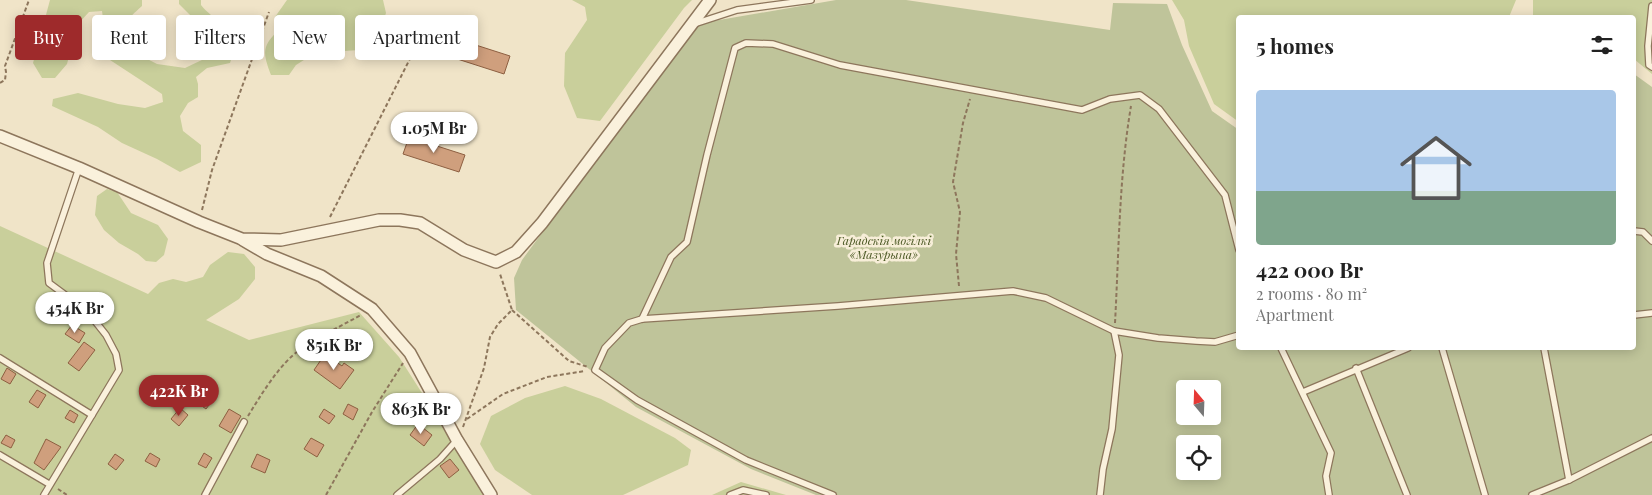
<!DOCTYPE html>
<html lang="en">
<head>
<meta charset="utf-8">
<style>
  :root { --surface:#fff; --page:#f2f2f2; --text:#222; --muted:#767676; --accent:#9e2a2b }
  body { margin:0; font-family:"Playfair Display",serif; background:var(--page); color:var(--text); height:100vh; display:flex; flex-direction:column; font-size:19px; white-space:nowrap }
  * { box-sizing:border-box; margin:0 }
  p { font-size:16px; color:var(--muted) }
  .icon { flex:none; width:28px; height:28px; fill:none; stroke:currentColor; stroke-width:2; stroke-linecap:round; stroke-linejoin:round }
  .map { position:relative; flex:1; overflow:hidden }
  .panel { position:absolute; left:1236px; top:15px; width:400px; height:335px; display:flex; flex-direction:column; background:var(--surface); border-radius:5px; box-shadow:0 2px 12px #0003 }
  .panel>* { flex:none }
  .hud { position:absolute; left:15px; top:15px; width:475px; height:45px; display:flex; gap:10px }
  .needle { width:32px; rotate:341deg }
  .tools { position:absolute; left:1176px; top:380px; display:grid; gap:10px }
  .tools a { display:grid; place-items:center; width:45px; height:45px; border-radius:5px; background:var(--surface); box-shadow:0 2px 12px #0003; font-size:25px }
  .price { position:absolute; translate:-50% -42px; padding:0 11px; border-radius:18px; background:#fff; color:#222; font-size:16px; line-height:32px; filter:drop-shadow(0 1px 2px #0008) }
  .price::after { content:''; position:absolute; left:50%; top:30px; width:15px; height:11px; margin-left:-8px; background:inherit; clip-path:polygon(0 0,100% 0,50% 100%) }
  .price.active { background:var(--accent); color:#fff }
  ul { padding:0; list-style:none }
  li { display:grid; align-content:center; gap:10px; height:265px; padding:0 20px }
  li span { display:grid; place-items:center; height:155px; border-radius:5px; color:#555 }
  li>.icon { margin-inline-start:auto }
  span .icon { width:90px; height:90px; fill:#fffc; stroke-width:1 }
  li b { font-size:21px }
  h2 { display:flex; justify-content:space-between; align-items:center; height:60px; padding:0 20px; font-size:21px }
  .pill { padding:0 18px; border-radius:5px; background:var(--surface); box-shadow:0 2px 12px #0003; font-size:18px; line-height:45px }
  .pill.active { background:var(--accent); color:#fff }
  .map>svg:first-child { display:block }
</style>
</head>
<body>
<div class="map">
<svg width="1652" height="495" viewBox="0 0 1652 495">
  <rect width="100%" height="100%" fill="#f0e4c8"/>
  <!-- green -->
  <g fill="#c9cf9b">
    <path d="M50,0H142V6C126,20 122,25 122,46L157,64L185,68L204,59L209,44L197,22L179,4V0H201V5C211,18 236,31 235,48C234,53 231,59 230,63L207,68L196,77L198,84V97L188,103L180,116L183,131L201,145V162L180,172L157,159L122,143L98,127L52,106L53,99L78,93L118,104L145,108L163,102L162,94L110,60L101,51L96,29L103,18L102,11L89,12L77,25L67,64L55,78H42L33,63Z"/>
    <path d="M287,0H383L386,13L378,36L359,50L315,53L296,65L289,75H271C263,53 261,46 280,29L275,17Z"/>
    <path d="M572,0H692L684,8L600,121L577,118L564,86L565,53L587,20L585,7Z"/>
    <path d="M1172,0H1516L1509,17L1239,18V122L1214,104L1189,46L1184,20Z"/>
    <path d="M1533,0H1652V74L1634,59V18L1533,17Z"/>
    <path d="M107,189L117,192L131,213L158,225L168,239L164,255L156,262L146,261L138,254L119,243L104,230L95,215L97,196Z"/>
    <path d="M0,226L148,294L159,283L173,279L186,282L203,277L210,265L228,252L244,254L255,267V279L239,299L206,320L249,340L359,312L399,357L487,495H0Z"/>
    <path d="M565,386L601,399L675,438L691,450L688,465L623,495H532L495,470L480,444L491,416L525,398Z"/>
    <path d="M741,482L786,495H712Z"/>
  </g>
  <!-- cemetery -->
  <path fill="#bfc49a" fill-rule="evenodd" d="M836,0H906L1110,30L1113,3L1167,4L1182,45L1212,111L1239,130V348H1634V74L1652,87V495H816L751,469L636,407L516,310L514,278L522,260L696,24ZM1185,389H1212V416H1185ZM1185,444H1212V471H1185Z"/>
  <!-- building -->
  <g fill="#cf9f7d" stroke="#8d5f41">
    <path d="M454,38L510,56L504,74L448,56Z"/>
    <path d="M409,137L465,155L459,172L403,154Z"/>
    <path d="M72,325L85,333L79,343L65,334Z"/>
    <path d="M84,342L95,350L79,371L68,363Z"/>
    <path d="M325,354L342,366L344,363L354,370L340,389L314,370Z"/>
    <path d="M7,368L16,374L10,384L1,379Z"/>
    <path d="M37,390L46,395L38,408L29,402Z"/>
    <path d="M199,392L212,401L206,409L194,400Z"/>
    <path d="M348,404L358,409L353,420L343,414Z"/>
    <path d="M180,408L188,415L179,426L171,419Z"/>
    <path d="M229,409L241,416L231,433L219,426Z"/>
    <path d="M324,409L335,416L329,424L319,417Z"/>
    <path d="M70,410L78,415L74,423L65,418Z"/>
    <path d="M418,424L432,435L424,446L410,435Z"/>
    <path d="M6,435L15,440L11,448L1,443Z"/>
    <path d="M311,438L324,445L317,457L304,449Z"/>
    <path d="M46,439L61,447L44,470L34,463Z"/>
    <path d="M150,453L160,459L156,467L145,461Z"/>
    <path d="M204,453L212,458L206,468L198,464Z"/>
    <path d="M115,454L124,460L116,470L108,464Z"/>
    <path d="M257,454L270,460L265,473L251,467Z"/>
    <path d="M450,459L459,470L449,478L440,466Z"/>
  </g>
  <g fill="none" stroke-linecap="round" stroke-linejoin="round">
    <defs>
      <g id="service">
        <path d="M1652,6L1648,46L1649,65L1652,67"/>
        <path d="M694,24L737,10L811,0"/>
        <path d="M1634,231L1643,232L1652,241"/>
        <path d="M1634,315L1652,313"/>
        <path d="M642,319L671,257L687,242L707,155L735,48L746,43L773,44L840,65L1082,110L1110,99L1140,95L1159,109L1225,195L1239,250"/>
        <path d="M1281,348L1331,453L1326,476L1329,495"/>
        <path d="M1442,348L1485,495"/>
        <path d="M1544,348L1569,480"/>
        <path d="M0,358L92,415"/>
        <path d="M1356,368L1407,495"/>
        <path d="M1303,392L1408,348"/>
        <path d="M0,455L49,484"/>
        <path d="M44,495L119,370L116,354L106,335L87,311L49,283L47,263L79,168"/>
        <path d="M205,495L244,422"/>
        <path d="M397,495L440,459L457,440"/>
        <path d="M730,495L743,490L766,495"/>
        <path d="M833,495L746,460L637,400L595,370L605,348L629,323L642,319L838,306L1013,291L1046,298L1114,331L1158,338L1196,341L1215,342L1239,335"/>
        <path d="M1100,495L1103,469L1112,429L1119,355L1114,331"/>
        <path d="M1532,495L1569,480L1652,438"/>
      </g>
      <g id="minor">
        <path d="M0,136L79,168L199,222L242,239L281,240L379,220H400L420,223L464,250L496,262L516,252L542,223L710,0"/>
        <path d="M243,240L267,254L321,276L372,309L410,353L457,440L491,495"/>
      </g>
    </defs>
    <!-- service casing -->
    <use href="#service" stroke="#8d765c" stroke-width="8"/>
    <!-- minor casing -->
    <use href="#minor" stroke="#8d765c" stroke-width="14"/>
    <!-- path -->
    <g stroke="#8d765c" stroke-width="2" stroke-dasharray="4 2.5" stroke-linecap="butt">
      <path d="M0,83L5,80L6,72L5,66L29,0"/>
      <path d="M202,210L212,170L269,12"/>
      <path d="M330,217L426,27"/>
      <path d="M959,286L956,254L960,212L953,182L963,123L970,99"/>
      <path d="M512,310L569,361L588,367"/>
      <path d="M1115,323C1119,250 1119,177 1131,106"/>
      <path d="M248,416C261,395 280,363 301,349C320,336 341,326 361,315"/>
      <path d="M467,419L503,394L547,377L585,371"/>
      <path d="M463,427L484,368L490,337L498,324L512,310L500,274"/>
      <path d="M58,489L67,495"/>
      <path d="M326,495L372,412L403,363"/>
    </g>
    <!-- service -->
    <use href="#service" stroke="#faf1dc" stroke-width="5.5"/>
    <!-- minor -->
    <use href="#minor" stroke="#faf1dc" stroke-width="11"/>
  </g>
  <g text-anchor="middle" stroke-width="5" stroke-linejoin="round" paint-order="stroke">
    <!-- park labels -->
    <g font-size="12" font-style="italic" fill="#4d5a26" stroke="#f7eed8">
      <text x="884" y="245">Гарадскія могілкі<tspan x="884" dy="14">«Мазурына»</tspan></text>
    </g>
  </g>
</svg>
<div class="tools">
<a><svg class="needle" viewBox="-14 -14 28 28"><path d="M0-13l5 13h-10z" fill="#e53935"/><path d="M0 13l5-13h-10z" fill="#767676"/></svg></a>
<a><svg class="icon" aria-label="locate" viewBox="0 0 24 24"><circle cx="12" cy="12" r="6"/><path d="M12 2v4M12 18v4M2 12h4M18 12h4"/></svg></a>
</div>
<b class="price" style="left:434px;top:154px">1.05M Br</b>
<b class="price" style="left:75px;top:334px">454K Br</b>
<b class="price" style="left:334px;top:371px">851K Br</b>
<b class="price active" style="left:179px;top:417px">422K Br</b>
<b class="price" style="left:421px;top:435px">863K Br</b>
<div class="hud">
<a class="pill active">Buy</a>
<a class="pill">Rent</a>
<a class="pill">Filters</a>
<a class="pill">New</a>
<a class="pill">Apartment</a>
</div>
<section class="panel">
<h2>5 homes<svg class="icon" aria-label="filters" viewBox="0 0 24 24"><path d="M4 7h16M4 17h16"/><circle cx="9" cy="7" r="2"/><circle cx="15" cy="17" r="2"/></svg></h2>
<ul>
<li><span style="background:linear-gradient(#a9c7e8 65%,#7fa58c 0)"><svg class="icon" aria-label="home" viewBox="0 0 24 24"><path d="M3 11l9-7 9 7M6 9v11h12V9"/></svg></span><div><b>422 000 Br</b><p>2 rooms · 80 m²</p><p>Apartment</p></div></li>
</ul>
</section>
</div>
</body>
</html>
